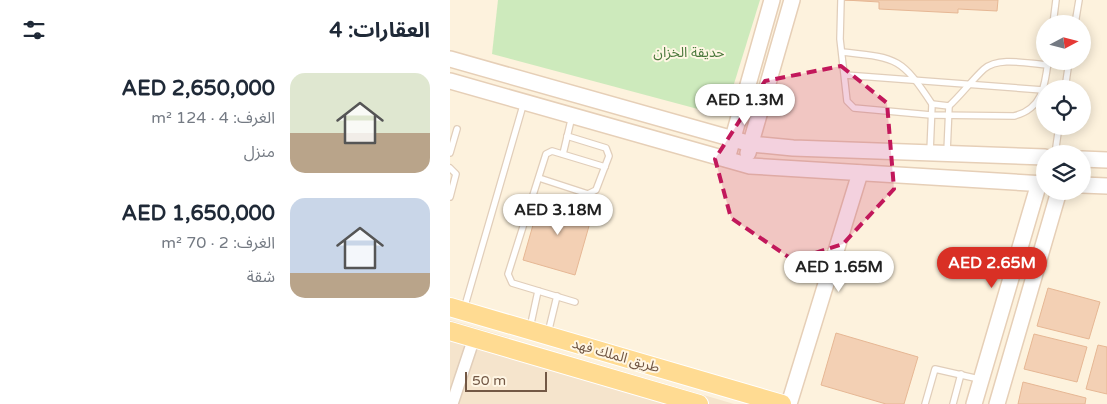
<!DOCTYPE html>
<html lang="ar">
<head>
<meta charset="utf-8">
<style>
  :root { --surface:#fff; --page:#f6f6f7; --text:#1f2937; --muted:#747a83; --accent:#d93025 }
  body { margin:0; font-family:"Varela Round","Noto Sans Arabic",sans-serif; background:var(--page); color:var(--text); direction:rtl; height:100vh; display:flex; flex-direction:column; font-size:19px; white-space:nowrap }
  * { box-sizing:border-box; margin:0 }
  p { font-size:16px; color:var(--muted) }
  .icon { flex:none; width:28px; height:28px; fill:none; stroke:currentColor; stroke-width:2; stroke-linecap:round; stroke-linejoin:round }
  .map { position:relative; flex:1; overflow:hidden; direction:ltr }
  .sheet { display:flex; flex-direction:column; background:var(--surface); width:450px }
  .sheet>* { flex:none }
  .needle { width:32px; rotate:83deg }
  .fabs { position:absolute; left:586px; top:15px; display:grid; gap:10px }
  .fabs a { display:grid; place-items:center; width:55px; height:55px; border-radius:50%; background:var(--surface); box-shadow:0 2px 12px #0003; font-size:25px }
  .scale { position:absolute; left:15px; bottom:12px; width:82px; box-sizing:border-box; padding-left:5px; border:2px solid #735845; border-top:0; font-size:14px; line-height:18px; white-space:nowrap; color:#735845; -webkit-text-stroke:4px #fff6e4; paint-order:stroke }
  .price { position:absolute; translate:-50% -42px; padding:0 11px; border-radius:18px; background:#fff; color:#222; font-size:16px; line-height:32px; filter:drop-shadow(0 1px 2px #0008) }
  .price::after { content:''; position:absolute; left:50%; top:30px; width:15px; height:11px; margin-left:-8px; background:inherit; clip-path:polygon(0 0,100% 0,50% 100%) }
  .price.selected { background:var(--accent); color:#fff }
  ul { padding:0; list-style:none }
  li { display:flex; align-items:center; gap:15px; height:125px; padding:0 20px }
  li span { display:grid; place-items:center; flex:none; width:140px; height:100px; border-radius:15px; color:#555 }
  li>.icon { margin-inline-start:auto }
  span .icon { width:60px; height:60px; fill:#fffc; stroke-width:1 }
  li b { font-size:21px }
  h2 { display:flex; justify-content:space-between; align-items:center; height:60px; padding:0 20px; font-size:21px }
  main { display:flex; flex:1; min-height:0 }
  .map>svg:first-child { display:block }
</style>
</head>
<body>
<main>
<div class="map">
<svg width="657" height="404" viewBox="0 0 657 404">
  <rect width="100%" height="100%" fill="#fdf2dd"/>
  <!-- residential -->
  <path fill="#f5e4cc" d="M0,320L284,404H0Z"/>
  <!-- green -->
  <path fill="#cdeabc" d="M48,0H310L274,116L42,54Z"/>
  <!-- building -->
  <g fill="#f3d0b4" stroke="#e6b794">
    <path d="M395,0H548L547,11L508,9V13L429,9V2Z"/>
    <path d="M91,197L143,212L125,275L73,260Z"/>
    <path d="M598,288L650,302L639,339L587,326Z"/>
    <path d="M386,333L468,357L454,404H436L371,385Z"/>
    <path d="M584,334L637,347L627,382L574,369Z"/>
    <path d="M648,345L657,347V394L636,389Z"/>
    <path d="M573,382L636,398L635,404H568Z"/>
  </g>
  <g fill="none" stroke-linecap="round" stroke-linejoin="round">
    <defs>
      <g id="lane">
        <path d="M391,0L390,39L396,92L397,101L404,108L481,115L564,116C592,109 595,87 598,61"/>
        <path d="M603,24L606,0"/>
        <path d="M625,24L629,0"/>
        <path d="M392,52C447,58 451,57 482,104L499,106C511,95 523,79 534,69C549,56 579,64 598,65"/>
        <path d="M395,75L593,90"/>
        <path d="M615,89L619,61"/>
        <path d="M480,152L482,104"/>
        <path d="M497,152L499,106"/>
        <path d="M0,153L7,129"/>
        <path d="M113,154L122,116"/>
        <path d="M605,154L609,126"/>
        <path d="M0,168L6,174L0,197"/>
        <path d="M89,178L138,194L146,190L159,156L156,148L117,136"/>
        <path d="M125,302L62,283L58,274L96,154L102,151L155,167"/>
        <path d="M14,309L74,102"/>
        <path d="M80,328L88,291"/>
        <path d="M98,333L107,296"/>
        <path d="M475,404L485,369L529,379"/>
        <path d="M503,404L511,374"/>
      </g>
      <path id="street" d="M2,404L24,338"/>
      <g id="secondary">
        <path d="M0,59L301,144L343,148L595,157"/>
        <path d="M0,81L300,166L595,184"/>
        <path d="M298,153L342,0"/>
        <path d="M277,159L322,0"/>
        <path d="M632,159L657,160"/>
        <path d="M632,185L657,186"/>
        <path d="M339,404L410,173"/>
        <path d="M524,404L589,183"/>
        <path d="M547,404L609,191"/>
      </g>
      <g id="primary">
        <path d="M0,307L332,404"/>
        <path d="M0,331L249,404"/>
      </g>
    </defs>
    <!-- lane casing -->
    <use href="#lane" stroke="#e1ceba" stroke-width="8"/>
    <!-- street casing -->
    <use href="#street" stroke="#e1ceba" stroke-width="14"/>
    <!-- secondary casing -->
    <use href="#secondary" stroke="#e6cfb7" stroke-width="18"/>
    <!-- primary casing -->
    <use href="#primary" stroke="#fff" stroke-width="20"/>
    <!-- lane -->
    <use href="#lane" stroke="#fff" stroke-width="5.5"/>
    <!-- street -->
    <use href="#street" stroke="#fff" stroke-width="11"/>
    <!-- secondary -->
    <use href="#secondary" stroke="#fff" stroke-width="15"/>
    <!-- primary -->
    <use href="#primary" stroke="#ffdb92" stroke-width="18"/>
  </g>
  <!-- marked area -->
  <path fill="#c2185b" fill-opacity="0.2" stroke="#c2185b" stroke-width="4" stroke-dasharray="10 6" stroke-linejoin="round" d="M391,66L437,103L444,189L393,244L343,260L281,218L265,159L315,81Z"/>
  <g text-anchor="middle" stroke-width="4" stroke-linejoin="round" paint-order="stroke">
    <!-- park labels -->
    <g font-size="14" fill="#4c793d" stroke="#fff6e4">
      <text x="239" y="57">حديقة الخزان</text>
    </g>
    <!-- street labels -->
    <g font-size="14" fill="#735845" stroke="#fff6e4">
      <text transform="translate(166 355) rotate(16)" y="5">طريق الملك فهد</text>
    </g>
  </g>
</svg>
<div class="fabs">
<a><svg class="needle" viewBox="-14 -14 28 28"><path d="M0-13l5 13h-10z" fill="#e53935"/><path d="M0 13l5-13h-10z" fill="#747a83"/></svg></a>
<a><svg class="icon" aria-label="locate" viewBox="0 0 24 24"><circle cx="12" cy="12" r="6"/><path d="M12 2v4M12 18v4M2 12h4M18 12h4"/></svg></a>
<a><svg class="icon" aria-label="layers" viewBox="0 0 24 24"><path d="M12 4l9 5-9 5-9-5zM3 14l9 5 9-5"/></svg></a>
</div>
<div class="scale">50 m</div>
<b class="price" style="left:295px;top:126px">AED 1.3M</b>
<b class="price" style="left:108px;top:236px">AED 3.18M</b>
<b class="price selected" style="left:542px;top:289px">AED 2.65M</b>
<b class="price" style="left:389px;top:293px">AED 1.65M</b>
</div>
<section class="sheet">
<h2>العقارات: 4<svg class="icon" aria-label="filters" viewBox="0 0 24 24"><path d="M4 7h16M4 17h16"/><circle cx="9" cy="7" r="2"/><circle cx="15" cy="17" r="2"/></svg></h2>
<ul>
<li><span style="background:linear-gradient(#dfe7d0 60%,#b9a48a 0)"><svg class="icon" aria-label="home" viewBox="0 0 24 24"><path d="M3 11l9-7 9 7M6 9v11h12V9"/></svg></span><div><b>AED 2,650,000</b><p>الغرف: 4 · 124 m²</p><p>منزل</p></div></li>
<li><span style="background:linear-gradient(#c9d6e8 75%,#b9a48a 0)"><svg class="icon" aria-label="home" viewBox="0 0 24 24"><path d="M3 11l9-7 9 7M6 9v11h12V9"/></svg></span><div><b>AED 1,650,000</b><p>الغرف: 2 · 70 m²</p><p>شقة</p></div></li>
</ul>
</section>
</main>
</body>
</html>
